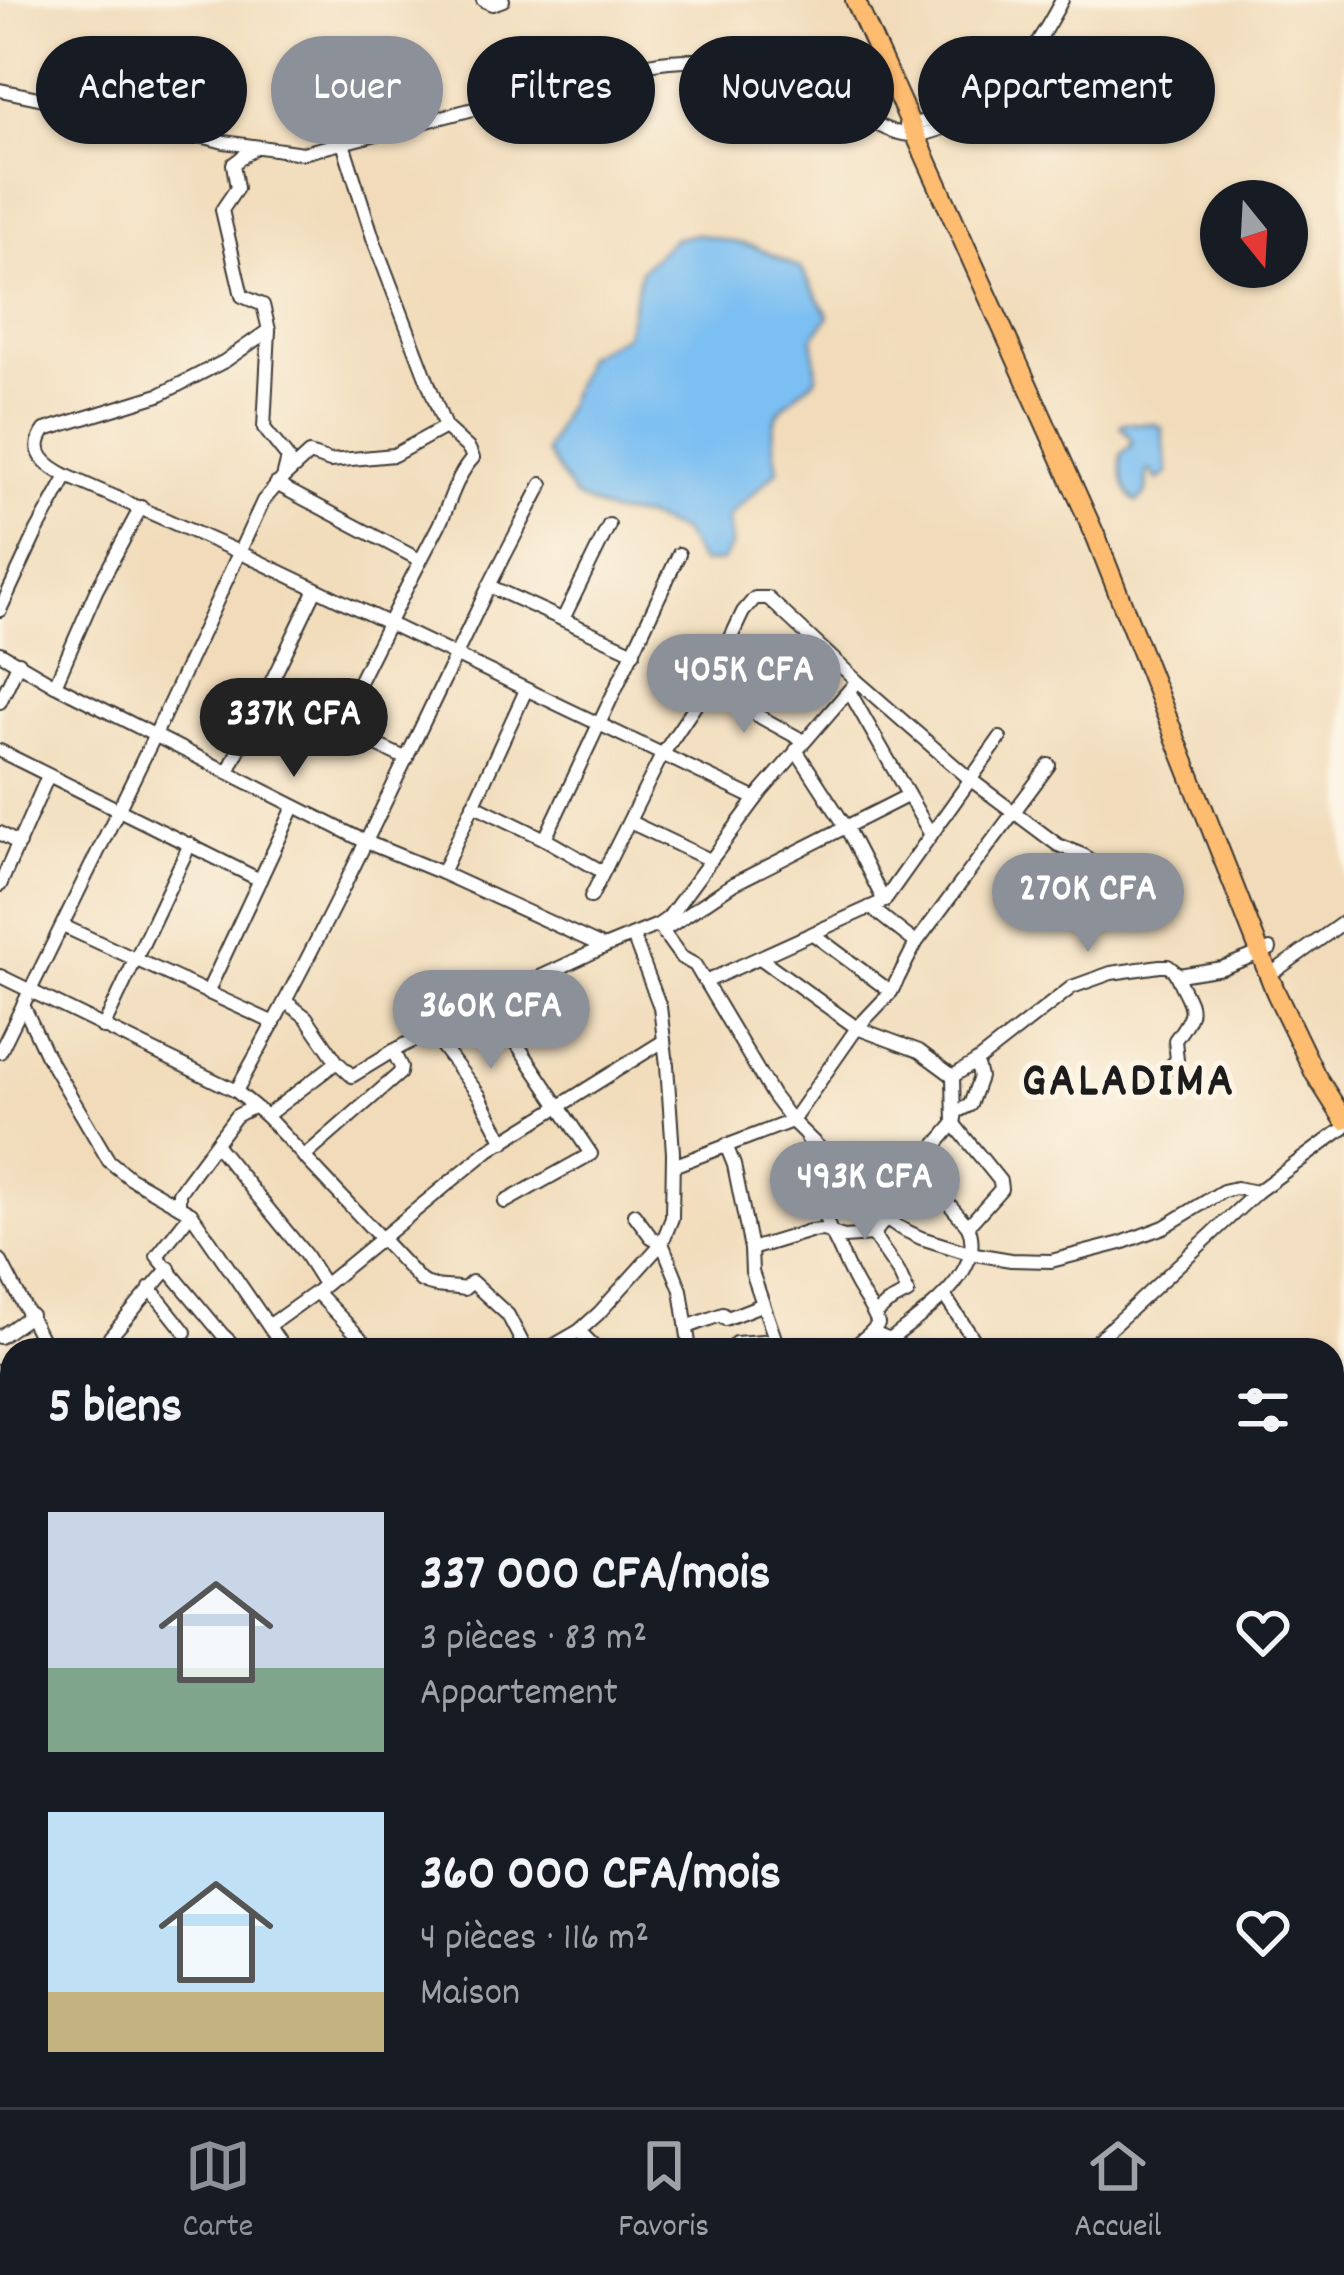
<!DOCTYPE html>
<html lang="fr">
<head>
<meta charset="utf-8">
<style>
  :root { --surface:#171b24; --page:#20242c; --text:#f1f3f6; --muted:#9ea1a6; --line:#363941; --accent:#8c9099 }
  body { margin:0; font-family:Dekko,sans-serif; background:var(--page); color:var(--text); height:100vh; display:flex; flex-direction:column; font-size:45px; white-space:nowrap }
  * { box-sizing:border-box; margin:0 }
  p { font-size:39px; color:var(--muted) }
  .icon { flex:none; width:66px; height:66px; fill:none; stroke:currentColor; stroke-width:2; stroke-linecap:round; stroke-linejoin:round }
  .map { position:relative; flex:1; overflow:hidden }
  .details { position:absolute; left:0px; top:1338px; width:1344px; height:771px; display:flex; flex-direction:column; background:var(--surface); border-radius:36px 36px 0 0; box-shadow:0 3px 9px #0004 }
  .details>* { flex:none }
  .guide { position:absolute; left:36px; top:36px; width:1272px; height:108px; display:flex; gap:24px }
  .needle { width:78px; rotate:162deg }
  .buttons { position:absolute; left:1200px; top:180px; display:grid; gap:24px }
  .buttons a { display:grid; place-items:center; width:108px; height:108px; border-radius:50%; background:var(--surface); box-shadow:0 3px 9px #0004; font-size:60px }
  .price { position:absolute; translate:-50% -102px; padding:0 27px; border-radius:42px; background:var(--accent); color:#fff; font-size:39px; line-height:78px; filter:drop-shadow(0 3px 6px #0008) }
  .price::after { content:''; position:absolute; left:50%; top:72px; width:36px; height:27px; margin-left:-18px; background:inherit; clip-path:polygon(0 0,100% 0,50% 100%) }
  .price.on { background:#222; color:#fff }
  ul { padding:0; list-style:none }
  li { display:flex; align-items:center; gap:36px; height:300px; padding:0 48px }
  li span { display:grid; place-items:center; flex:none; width:336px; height:240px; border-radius:0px; color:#555 }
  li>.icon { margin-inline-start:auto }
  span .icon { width:144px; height:144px; fill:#fffc; stroke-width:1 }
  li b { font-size:51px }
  h2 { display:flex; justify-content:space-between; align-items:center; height:144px; padding:0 48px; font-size:51px }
  .pill { padding:0 42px; border-radius:54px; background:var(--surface); box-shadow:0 3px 9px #0004; font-size:42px; line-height:108px }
  .pill.on { background:var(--accent); color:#fff }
  .tabs { display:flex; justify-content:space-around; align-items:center; height:168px; border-top:3px solid var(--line); background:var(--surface); font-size:33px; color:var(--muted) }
  .tabs a { display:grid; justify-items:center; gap:6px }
  .tabs .on { color:var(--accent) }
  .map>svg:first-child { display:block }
</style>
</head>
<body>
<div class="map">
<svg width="1344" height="2107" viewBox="0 0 1344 2107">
  <rect width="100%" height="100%" fill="#fcf5e5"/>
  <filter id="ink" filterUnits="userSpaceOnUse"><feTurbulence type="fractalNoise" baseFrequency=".00833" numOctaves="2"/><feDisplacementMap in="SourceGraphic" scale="24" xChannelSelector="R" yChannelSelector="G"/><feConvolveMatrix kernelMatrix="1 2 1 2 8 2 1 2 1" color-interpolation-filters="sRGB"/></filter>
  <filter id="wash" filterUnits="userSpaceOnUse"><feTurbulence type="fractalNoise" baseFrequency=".004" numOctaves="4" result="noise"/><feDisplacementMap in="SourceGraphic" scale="48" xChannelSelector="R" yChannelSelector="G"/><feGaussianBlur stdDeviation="2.7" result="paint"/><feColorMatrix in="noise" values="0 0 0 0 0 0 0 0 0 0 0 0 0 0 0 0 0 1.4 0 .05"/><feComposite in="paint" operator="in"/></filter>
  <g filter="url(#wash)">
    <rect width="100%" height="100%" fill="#f1dbba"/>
    <!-- water -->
    <g fill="#7cbff2" stroke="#4c6e87" stroke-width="3">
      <path d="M697,234L756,247L801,269L829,316L813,338L817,377C774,414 767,411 778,470L728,517L731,546L722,561L701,563L682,532L646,517L611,513L575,497L546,452L587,355L626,335L641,270L673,239Z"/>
      <path d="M1123,423L1154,424L1162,428L1168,474L1157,480L1152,471H1147C1146,484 1150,494 1137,502C1123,493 1120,471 1121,454L1130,447L1132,440L1120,426Z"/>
    </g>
  </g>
  <g filter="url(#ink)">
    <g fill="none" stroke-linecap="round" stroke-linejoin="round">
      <defs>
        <g id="minor">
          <path d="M483,0L492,4L503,0"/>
          <path d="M0,90L120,115L224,142L303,153L648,64C705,53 777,66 828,94C855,108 878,132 910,135C925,136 941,129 954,123C1007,96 1035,50 1062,0"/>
          <path d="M906,126L967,110"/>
          <path d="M254,148L233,164L237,188L222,210L242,296L263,305L269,330L225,361L159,395L45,430C28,452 47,466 67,476L239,552L756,799"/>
          <path d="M285,476L309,454L330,461L394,455L445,427L374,241L343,143"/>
          <path d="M276,484L420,560"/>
          <path d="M489,586L634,652"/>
          <path d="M0,610L37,531L67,476"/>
          <path d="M563,619L609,525"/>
          <path d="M0,653L55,685L366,842L442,873L604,947L658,925L668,918L762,791L857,681"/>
          <path d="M55,685L96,591L141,507"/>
          <path d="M707,688L804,741"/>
          <path d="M849,691L931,835"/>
          <path d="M265,694L407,759"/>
          <path d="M0,702L19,662"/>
          <path d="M337,727C370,659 404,592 439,525C450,503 456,476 473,458L469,449L445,427"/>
          <path d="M0,751L260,880"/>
          <path d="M228,772L316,589"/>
          <path d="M473,804L545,839L603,872"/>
          <path d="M630,822L710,860"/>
          <path d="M0,833L19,844"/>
          <path d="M545,839L679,554"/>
          <path d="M442,873L526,690"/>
          <path d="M0,885L48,776"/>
          <path d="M591,897L662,755L707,688L743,612L755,598H768L857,681L971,780L1058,845L1085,856L1099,872"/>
          <path d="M884,901L1000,738"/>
          <path d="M870,907L916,943"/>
          <path d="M658,925L681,957L695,965L705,982L884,901L846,827L796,750"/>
          <path d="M63,926L274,1023"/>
          <path d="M664,930L733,884L907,796"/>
          <path d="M813,934L891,992"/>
          <path d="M633,936L660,1007L667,1065L673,1153L672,1218L662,1243L681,1290L690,1350"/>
          <path d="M760,958L857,1028L919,1051L953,1076L954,1124L1000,1181L1001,1189L968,1226"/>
          <path d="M1278,969L1344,922"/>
          <path d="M0,976L236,1091L266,1116L421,1281C436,1289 448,1286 464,1289L472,1282L508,1315L526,1350"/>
          <path d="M705,982L773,1096L792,1121L840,1168L867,1205L900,1228L921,1238L969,1253L1011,1260L1051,1261L1121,1243L1164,1227L1223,1191L1236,1188L1257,1192"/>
          <path d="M207,993L294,807"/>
          <path d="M491,1000L515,1041L591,1154L505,1202"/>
          <path d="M285,1001L306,1017L337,1062L352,1076L393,1051L491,1000L604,947"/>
          <path d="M23,1005L46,1054L109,1161L130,1178L191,1213"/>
          <path d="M103,1028L190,844"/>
          <path d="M431,1032L479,1095L504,1142"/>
          <path d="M0,1052L155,735L263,501L283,478L288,458L264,428L269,330"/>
          <path d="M953,1076L976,1062L1072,987L1111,973L1160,966H1168L1179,975L1222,968L1270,949"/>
          <path d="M1154,1081L1177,1060L1175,1040C1201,1005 1190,1009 1175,972"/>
          <path d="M236,1091C328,928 406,758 487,590C505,554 524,519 542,484"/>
          <path d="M266,1116L337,1062"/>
          <path d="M807,1136C814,1170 818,1207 834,1238C842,1253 847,1268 855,1282C862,1296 873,1308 878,1324L871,1332"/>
          <path d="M216,1145L305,1254L324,1284"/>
          <path d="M726,1145L734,1165L751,1249L752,1272L779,1350"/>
          <path d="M304,1157L400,1073L401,1067L393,1051"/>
          <path d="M673,1166L792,1121L857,1028L891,992L916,943L1049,765"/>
          <path d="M179,1206V1193L188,1180L236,1116L253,1107"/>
          <path d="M877,1214L954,1124L956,1112L970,1105L980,1077L976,1062"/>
          <path d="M873,1235L899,1273L908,1293L887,1304L875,1315"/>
          <path d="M751,1249L810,1231L823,1230L844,1237L873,1235L885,1220"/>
          <path d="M0,1260L47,1350"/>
          <path d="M150,1288L185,1332"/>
          <path d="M316,1292L372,1350"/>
          <path d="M945,1297L981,1350"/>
          <path d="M270,1325L316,1292L489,1150L662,1042"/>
          <path d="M687,1327L723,1314L725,1319L761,1305"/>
          <path d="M579,1331L598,1350"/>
          <path d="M0,1337L31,1315"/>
          <path d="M110,1337L169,1268"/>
          <path d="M239,1350L222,1334L157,1256L191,1213L285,1350"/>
          <path d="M546,1350L579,1331L599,1313L662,1243L651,1237L634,1214"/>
          <path d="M735,1350L736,1343L775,1340"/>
          <path d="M850,1350L871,1332L890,1340C919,1316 988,1273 968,1226L916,1166"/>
          <path d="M1087,1350L1257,1192L1344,1128"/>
          <path d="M0,1371L12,1389"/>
          <path d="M0,1410L12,1417"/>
          <path d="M0,1501L12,1513"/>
          <path d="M0,1590L12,1576"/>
          <path d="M0,1675L12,1686"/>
          <path d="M0,1726L12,1713"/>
          <path d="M0,1867L12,1889"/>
          <path d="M0,2030L12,2021"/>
          <path d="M155,2097L161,2107"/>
          <path d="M199,2097L204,2107"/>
          <path d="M654,2097L663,2107"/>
          <path d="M782,2097L790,2107"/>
          <path d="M901,2097L913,2107"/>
          <path d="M1012,2097L1018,2107"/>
          <path d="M0,2099L12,2093"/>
          <path d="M88,2107L102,2102L137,2107"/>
          <path d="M215,2107L229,2097"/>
          <path d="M310,2107L312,2097"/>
          <path d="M336,2107L350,2097"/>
          <path d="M581,2107L587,2097"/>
          <path d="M795,2107L806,2097"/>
        </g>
        <path id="highway" d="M855,0L1096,537L1276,993L1315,1074L1344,1120"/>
      </defs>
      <!-- minor casing -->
      <use href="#minor" stroke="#3c3934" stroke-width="16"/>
      <!-- highway casing -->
      <use href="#highway" stroke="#3c3934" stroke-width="22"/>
      <!-- minor -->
      <use href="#minor" stroke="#fff" stroke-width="12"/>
      <!-- highway -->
      <use href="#highway" stroke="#fdbc70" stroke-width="18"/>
    </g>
  </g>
  <g text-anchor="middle" stroke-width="10" stroke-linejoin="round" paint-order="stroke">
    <!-- district labels -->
    <g font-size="48" font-weight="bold" letter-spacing="3" fill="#1c1c1c" stroke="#fcf5e5">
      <text x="1129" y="1094">GALADIMA</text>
    </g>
  </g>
</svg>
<div class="buttons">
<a><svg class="needle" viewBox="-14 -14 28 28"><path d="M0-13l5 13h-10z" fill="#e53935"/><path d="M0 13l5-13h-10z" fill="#9ea1a6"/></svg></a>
</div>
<b class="price" style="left:744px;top:736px">405K CFA</b>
<b class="price on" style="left:294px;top:780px">337K CFA</b>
<b class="price" style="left:1088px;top:955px">270K CFA</b>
<b class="price" style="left:491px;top:1072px">360K CFA</b>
<b class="price" style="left:865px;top:1243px">493K CFA</b>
<div class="guide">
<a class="pill">Acheter</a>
<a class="pill on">Louer</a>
<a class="pill">Filtres</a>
<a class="pill">Nouveau</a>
<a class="pill">Appartement</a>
</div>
<section class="details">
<h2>5 biens<svg class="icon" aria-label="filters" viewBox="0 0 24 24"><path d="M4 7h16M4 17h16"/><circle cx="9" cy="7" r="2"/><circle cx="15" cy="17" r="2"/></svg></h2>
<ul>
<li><span style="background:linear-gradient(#c9d6e8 65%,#7fa58c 0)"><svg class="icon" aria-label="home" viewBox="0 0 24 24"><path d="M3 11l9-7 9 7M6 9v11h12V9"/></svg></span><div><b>337 000 CFA/mois</b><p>3 pièces · 83 m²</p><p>Appartement</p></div><svg class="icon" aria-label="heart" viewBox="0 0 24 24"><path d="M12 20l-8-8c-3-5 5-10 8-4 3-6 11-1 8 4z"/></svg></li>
<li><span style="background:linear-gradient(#bfe0f5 75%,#c2b280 0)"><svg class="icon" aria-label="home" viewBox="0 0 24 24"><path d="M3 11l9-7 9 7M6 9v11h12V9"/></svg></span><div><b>360 000 CFA/mois</b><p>4 pièces · 116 m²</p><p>Maison</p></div><svg class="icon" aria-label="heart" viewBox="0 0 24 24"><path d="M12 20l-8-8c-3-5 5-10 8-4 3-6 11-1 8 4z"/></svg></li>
</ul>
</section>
</div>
<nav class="tabs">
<a class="on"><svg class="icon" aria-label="map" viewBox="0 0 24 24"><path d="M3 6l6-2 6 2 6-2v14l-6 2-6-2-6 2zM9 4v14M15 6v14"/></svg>Carte</a>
<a><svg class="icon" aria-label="saved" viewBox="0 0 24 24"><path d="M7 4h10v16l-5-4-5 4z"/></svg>Favoris</a>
<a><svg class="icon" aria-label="home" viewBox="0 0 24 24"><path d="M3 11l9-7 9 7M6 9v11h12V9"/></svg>Accueil</a>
</nav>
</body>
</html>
